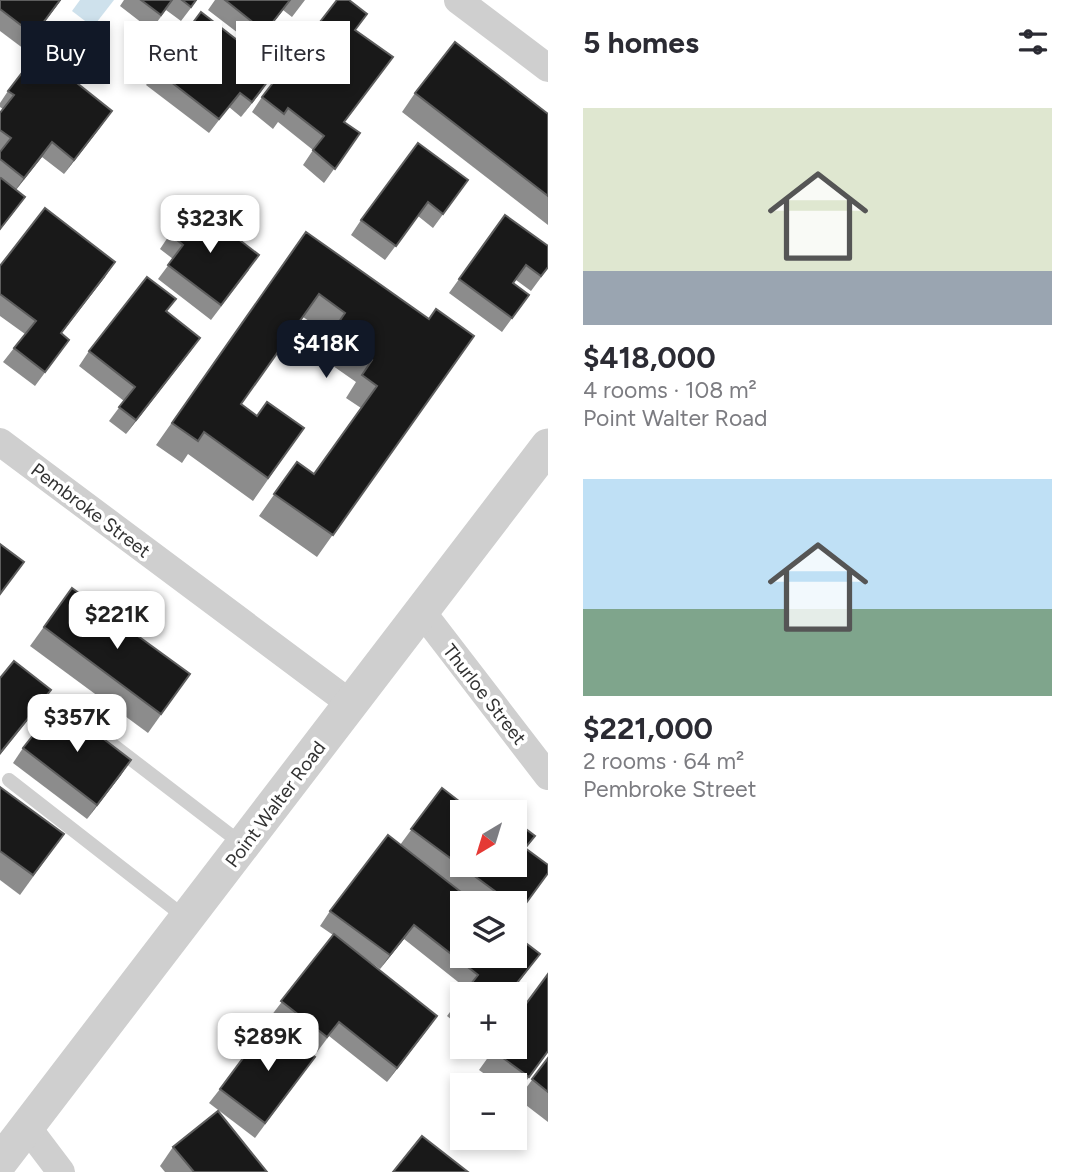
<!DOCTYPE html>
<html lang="en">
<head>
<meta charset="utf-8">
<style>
  :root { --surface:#fff; --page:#f2f2f3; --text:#2b2b33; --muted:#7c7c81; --accent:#111827 }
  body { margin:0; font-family:Figtree,sans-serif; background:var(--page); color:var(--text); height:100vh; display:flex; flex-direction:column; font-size:26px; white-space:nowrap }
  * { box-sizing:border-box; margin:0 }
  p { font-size:23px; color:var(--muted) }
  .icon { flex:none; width:38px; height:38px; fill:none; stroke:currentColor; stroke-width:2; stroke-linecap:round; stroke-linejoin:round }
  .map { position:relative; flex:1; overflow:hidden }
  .drawer { display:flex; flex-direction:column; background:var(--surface); width:539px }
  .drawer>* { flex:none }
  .top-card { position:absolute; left:21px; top:21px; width:422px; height:63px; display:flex; gap:14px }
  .needle { width:46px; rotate:218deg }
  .buttons { position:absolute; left:450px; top:800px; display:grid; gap:14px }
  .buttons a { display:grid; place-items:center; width:77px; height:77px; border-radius:0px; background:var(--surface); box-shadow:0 4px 10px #0003; font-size:35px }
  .price { position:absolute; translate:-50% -60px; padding:0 16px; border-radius:14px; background:#fff; color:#222; font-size:23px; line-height:46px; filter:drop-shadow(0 2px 4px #0008) }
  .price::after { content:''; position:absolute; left:50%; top:42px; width:21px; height:16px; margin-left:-10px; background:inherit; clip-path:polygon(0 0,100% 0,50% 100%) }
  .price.selected { background:var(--accent); color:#fff }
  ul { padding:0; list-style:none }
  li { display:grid; align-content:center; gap:14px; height:371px; padding:0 35px }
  li span { display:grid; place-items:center; height:217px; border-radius:0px; color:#555 }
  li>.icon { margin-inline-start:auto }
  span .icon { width:126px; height:126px; fill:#fffc; stroke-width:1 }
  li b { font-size:30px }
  h2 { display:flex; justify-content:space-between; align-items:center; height:84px; padding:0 35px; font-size:30px }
  .tag { padding:0 24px; border-radius:0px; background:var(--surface); box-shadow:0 4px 10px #0003; font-size:24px; line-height:63px }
  .tag.selected { background:var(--accent); color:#fff }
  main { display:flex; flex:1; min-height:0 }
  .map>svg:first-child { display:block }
</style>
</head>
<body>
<main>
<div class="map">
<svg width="548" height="1172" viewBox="0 0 548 1172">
  <rect width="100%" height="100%" fill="#fff"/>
  <!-- water -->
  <path fill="#cee1ec" d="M80,0H114L93,27L72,11Z"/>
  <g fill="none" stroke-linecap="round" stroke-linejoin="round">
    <!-- service -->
    <g stroke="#cfcfcf" stroke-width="14">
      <path d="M71,713L242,844"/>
      <path d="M9,780L186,918"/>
    </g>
    <!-- minor -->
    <g stroke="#cfcfcf" stroke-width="28">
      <path d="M458,0L548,68"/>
      <path d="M0,442L351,704"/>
      <path d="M422,612L548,776"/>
      <path d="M27,1127L61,1172"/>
    </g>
    <!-- tertiary -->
    <path stroke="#cfcfcf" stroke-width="35" d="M0,1162L548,446"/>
  </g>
  <!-- wall -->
  <g fill="#8c8c8c">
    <path d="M0,0H61L24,49L0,31Z"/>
    <path d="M124,0H197L181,21L166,10L151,30L120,6Z"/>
    <path d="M215,0H305L292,17L283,10L255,46L208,10Z"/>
    <path d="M356,31L393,57L344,123L360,133L324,183L303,165L313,150L278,122L273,129L252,112L262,97Z"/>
    <path d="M249,61L271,77L241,117L229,107L209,133L146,85L157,71Z"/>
    <path d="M8,91L102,125L64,174L42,157L16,190L15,211L0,230V113L3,109L0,107V103Z"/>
    <path d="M415,93L548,114V225L402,112Z"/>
    <path d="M468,180L433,228L418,216L385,260L351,235L361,220Z"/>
    <path d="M505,215L548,268L531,291L516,280L514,283L529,295L502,332L449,293Z"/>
    <path d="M306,232L429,319L474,336L317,557L259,516L297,462L314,474L361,408L346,398L356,382L316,354L330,335L303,317L241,404L257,416L304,428L253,501L188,454L182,463L156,445Z"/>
    <path d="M170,234L249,270L211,320L158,279L173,259L160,249Z"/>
    <path d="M0,266L105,277L61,333L69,340L35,386L3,362L25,334L0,316Z"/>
    <path d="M167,312L200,338L126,434L109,421L124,401L79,366L89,351Z"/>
    <path d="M72,588L190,674L148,733L30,646Z"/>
    <path d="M23,748L121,775L87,819L13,763Z"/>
    <path d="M0,787L64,834L20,895L0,880Z"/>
    <path d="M442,788L462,864L535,836L526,848L548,873L514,919V903H462L540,954L510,994H463L467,989L404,939L380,969L355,951L437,1016L387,1082L329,1036L317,1052L271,1016L333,935L320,926L330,911L400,845Z"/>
    <path d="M548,974V1052L515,1096L514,1085H500L479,1070Z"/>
    <path d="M462,996V1028L447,1016Z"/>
    <path d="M315,1057L255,1138L209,1103L220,1089Z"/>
    <path d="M548,1058V1122L518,1099Z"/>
    <path d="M173,1147L267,1172H165L160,1166Z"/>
  </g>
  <!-- shaded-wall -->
  <g fill="#5e5e5e">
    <path d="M60,0H61L24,49L34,35Z"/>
    <path d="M290,0L283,10L255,46L265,32Z"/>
    <path d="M271,77L261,92L241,117L252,102Z"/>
    <path d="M112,111L102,125L64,174L74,160Z"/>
    <path d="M52,142L42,157L14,192L24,178Z"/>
    <path d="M115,262L105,277L51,347L61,333Z"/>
    <path d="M200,338L190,352L126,434L136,420Z"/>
    <path d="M51,690L40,705L0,755V753Z"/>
    <path d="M131,760L121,775L87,819L97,805Z"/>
    <path d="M414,925L404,939L380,969L390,955Z"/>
    <path d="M437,1016L427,1030L387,1082L397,1068Z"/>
  </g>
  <!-- building -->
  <g fill="#191919" stroke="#5e5e5e" stroke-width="2">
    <path d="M0,0H60L34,35L0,9Z"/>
    <path d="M141,0H172L161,15Z"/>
    <path d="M182,0H196L191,7Z"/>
    <path d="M225,0H290L265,32Z"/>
    <path d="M337,0H349L367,14L355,30L393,57L344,122L360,133L335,169L313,150L324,136L288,108L284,114L262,97Z"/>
    <path d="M201,12L255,54L249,61L271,77L252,102L240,93L219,119L157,71Z"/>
    <path d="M455,42L548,114V196L415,93Z"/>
    <path d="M38,52L112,111L74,160L52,142L24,178L0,159V152L11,138L0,130V113L14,95L8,91Z"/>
    <path d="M418,143L468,180L443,214L428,202L396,246L361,220Z"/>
    <path d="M1,178L25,197L0,229V179Z"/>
    <path d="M193,204L259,255L221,305L168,265L183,245L170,234Z"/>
    <path d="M45,208L115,262L61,333L69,340L45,372L14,348L36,321L0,294V266Z"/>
    <path d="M505,215L548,246V267L541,276L526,265L513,283L529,295L512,318L459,279Z"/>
    <path d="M306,232L429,319L436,309L474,336L333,535L274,494L297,462L314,474L377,386L362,375L372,360L332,332L345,313L319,294L241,404L257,416L267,402L304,428L268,478L204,432L198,441L172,423Z"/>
    <path d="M147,277L176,299L166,311L200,338L136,420L119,407L135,387L89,351Z"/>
    <path d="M0,544L24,562L0,594Z"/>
    <path d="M72,588L190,674L161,714L44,627Z"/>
    <path d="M14,661L51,690L0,753V678Z"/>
    <path d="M58,704L131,760L97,805L23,748Z"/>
    <path d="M0,787L64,834L33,875L0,851Z"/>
    <path d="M442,788L473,812H462V864H514V820L535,836L525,848L548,865V873L521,910L514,906V903H511L411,829Z"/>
    <path d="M388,835L475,903H462V956H514V934L540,954L508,994H463L478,975L414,925L390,955L330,911Z"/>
    <path d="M334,934L437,1016L397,1068L339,1022L327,1037L281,1001Z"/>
    <path d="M548,974V1051L529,1077L492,1050L495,1046H514V1020Z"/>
    <path d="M462,996V1005L458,1002Z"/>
    <path d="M270,1022L315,1057L265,1123L220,1089Z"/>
    <path d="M548,1058V1092L532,1079Z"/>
    <path d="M218,1111L267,1172H194L173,1147Z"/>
    <path d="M422,1136L468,1172H393Z"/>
  </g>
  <g text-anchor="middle" stroke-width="7" stroke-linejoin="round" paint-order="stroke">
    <!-- street labels -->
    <g font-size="19" fill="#323232" stroke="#fff">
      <text transform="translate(91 510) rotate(37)" y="7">Pembroke Street</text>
      <text transform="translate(485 694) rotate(52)" y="7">Thurloe Street</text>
      <text transform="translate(275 804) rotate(-53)" y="7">Point Walter Road</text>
    </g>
  </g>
</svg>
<div class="buttons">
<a><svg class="needle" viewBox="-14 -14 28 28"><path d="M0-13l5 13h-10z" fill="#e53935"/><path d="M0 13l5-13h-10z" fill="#7c7c81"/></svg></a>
<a><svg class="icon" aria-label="layers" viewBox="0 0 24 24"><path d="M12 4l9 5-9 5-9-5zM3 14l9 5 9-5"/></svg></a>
<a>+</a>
<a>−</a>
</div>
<b class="price" style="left:210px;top:255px">$323K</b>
<b class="price selected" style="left:326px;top:380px">$418K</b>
<b class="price" style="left:117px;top:651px">$221K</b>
<b class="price" style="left:77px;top:754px">$357K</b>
<b class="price" style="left:268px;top:1073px">$289K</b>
<div class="top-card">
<a class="tag selected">Buy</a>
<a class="tag">Rent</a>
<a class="tag">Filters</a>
</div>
</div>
<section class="drawer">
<h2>5 homes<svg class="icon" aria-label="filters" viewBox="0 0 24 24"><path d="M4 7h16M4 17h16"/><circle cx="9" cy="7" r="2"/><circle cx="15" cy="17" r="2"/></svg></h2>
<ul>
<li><span style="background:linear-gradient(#dfe7d0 75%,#9aa5b1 0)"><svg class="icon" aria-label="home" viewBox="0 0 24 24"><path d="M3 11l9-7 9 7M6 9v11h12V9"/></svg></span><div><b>$418,000</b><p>4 rooms · 108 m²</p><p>Point Walter Road</p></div></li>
<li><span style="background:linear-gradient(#bfe0f5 60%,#7fa58c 0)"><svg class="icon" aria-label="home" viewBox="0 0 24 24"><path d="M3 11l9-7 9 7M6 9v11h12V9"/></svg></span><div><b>$221,000</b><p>2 rooms · 64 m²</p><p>Pembroke Street</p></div></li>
</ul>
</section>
</main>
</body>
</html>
